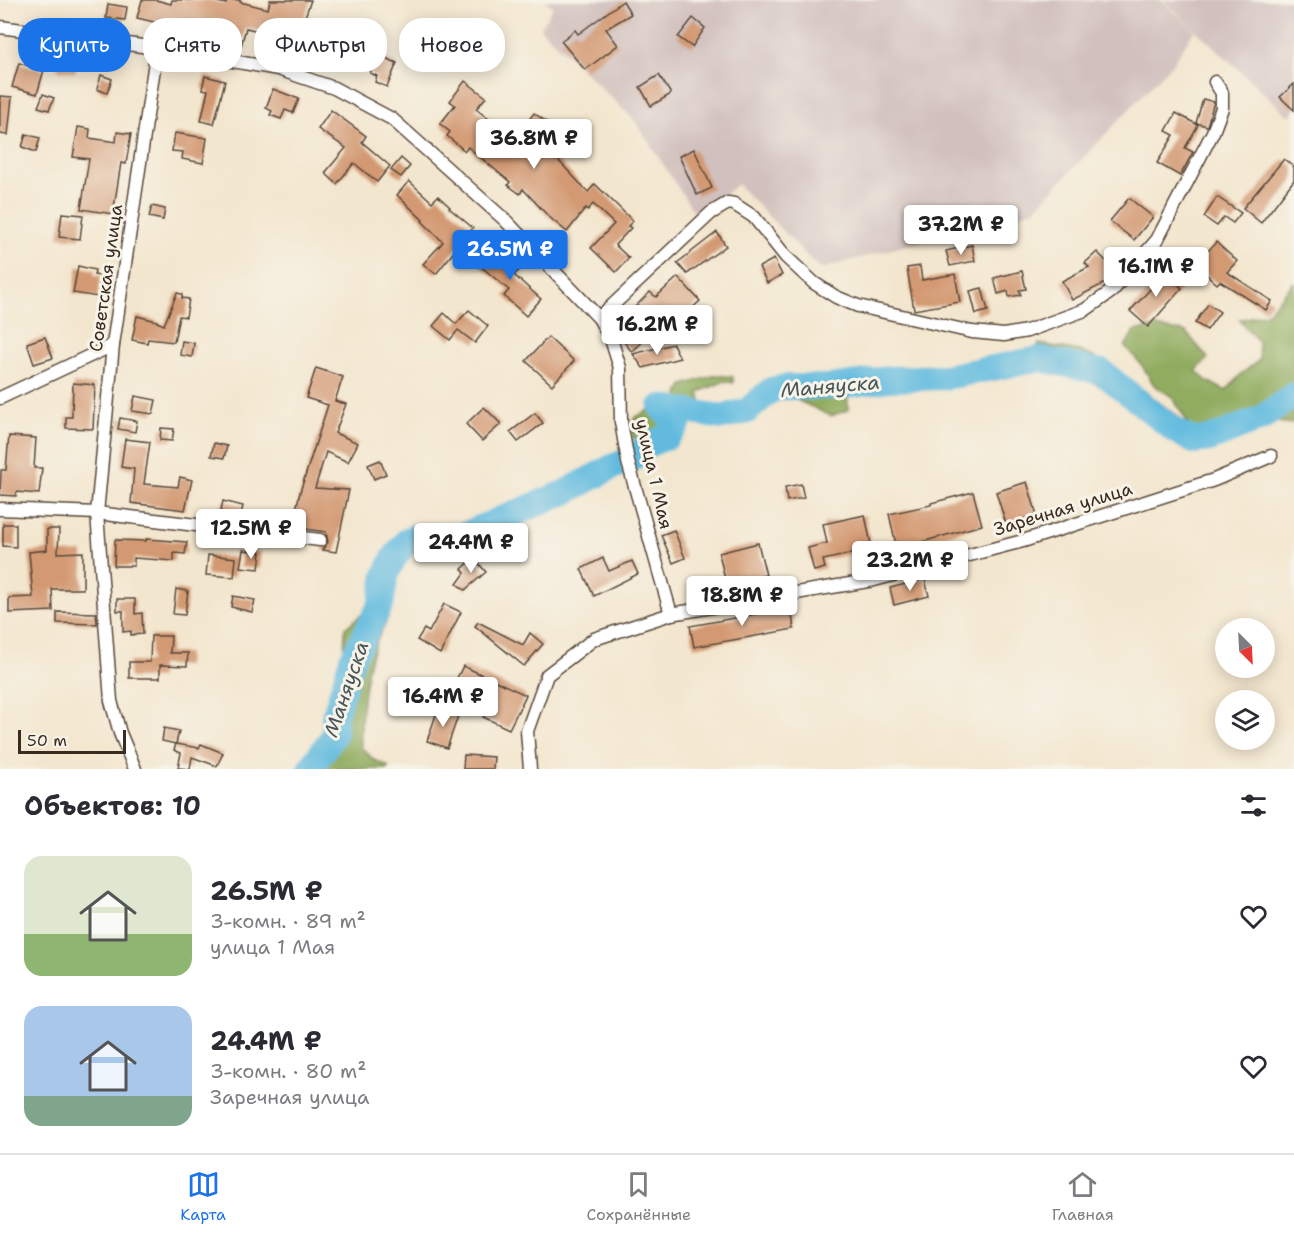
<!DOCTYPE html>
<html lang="ru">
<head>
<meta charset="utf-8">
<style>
  :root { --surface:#fff; --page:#f2f2f3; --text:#2b2b33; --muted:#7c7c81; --line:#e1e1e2; --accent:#1a73e8 }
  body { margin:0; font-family:"Shantell Sans",sans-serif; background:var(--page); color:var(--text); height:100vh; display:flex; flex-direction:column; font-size:22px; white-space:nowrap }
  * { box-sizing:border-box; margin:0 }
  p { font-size:20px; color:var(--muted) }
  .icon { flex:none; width:33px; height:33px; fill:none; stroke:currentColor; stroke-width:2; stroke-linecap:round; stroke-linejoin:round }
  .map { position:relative; height:769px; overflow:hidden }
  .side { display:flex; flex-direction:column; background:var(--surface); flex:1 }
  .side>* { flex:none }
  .guide { position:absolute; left:18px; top:18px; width:600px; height:54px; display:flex; gap:12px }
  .needle { width:39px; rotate:156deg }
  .buttons { position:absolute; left:1215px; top:618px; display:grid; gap:12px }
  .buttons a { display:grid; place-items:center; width:60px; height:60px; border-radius:50%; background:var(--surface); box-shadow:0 3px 15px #0003; font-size:30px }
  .scale { position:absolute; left:18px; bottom:15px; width:108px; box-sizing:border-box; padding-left:6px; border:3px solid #3b2a1e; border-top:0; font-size:16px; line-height:21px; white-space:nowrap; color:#3b2a1e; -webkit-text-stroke:4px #f7f3e8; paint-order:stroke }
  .price { position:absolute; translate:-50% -51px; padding:0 14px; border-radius:6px; background:#fff; color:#222; font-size:20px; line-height:39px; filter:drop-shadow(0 2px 3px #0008) }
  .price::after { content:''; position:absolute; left:50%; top:36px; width:18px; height:14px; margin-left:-9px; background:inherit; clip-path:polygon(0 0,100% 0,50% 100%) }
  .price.on { background:var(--accent); color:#fff }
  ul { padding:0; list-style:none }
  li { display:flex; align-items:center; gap:18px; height:150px; padding:0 24px }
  li span { display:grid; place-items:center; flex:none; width:168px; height:120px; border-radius:18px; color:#555 }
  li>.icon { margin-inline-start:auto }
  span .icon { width:72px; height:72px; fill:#fffc; stroke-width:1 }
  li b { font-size:26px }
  h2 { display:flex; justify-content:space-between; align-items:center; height:72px; padding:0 24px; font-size:26px }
  .tag { padding:0 21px; border-radius:24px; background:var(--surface); box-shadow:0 3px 15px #0003; font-size:21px; line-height:54px }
  .tag.on { background:var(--accent); color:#fff }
  .menu { display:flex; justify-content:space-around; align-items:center; height:84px; border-top:2px solid var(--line); background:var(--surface); font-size:16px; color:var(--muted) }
  .menu a { display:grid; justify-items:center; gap:3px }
  .menu .on { color:var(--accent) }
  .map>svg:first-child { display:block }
</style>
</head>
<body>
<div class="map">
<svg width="1294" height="769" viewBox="0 0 1294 769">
  <rect width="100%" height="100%" fill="#f7f3e8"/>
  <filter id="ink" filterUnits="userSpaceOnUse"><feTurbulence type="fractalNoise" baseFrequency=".0167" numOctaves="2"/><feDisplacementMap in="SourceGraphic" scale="12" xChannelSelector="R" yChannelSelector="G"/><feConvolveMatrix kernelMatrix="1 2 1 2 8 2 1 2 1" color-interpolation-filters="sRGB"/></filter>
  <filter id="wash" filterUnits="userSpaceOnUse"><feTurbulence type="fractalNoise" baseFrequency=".008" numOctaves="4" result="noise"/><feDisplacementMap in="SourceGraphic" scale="24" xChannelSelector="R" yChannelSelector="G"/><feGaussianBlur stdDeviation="1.35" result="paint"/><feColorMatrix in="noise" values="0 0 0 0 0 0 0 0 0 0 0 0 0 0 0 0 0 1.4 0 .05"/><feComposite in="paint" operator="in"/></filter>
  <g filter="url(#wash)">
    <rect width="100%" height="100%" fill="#f3e6ce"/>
    <!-- industrial -->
    <g fill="#d1c0bd">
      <path d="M544,0H1161L1195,30L1172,64L1034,210L820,269L737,184L698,218L635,121L540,28L553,7Z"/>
      <path d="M1163,0H1294V112L1289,116Z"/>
    </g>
    <!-- forest -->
    <g fill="#90ac5e" stroke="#666b3e" stroke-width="1.5">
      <path d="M1294,282V422L1291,424L1264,420L1227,436L1182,438L1153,425L1132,401L1061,367L1032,357L1039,344L1080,351L1111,365L1190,426L1172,397L1154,385L1141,364L1125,347L1134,331L1156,327L1186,332L1208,358L1196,371L1207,381L1226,391L1241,374L1259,360L1258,341L1239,320L1267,313Z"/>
      <path d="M716,375L733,377V383L725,381L699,392L701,401L717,407L694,410L675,408L666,415L677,419L669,430L637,444L632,435L634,418L658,405L676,401L683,385Z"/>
      <path d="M819,375L847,379L848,410L831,416L797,400L799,383Z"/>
      <path d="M386,605L391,607C388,621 380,632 375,645C364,674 360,716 361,747L374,760L388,766V769H316L344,653L345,628L365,612Z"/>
    </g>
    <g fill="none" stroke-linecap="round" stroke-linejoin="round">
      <!-- river -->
      <path stroke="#62bbdf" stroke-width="26" d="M310,769L334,735V718L352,659L381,604L386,575L394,558L407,541L415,537L435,536L446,540L456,538L564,493L610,468L634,458L647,445L667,437L678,424L661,407L722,417L747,411L771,390L785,387H830L889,379L945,377L1040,359L1102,372L1174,430L1194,441L1210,439L1262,418L1294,395"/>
    </g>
    <g id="blocks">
      <!-- building -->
      <g fill="#d39972">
        <path d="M142,0H156L171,4L172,0H210L226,4L227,0H240V2L268,9L270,0H311L300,31L278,22L275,35L246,28L241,46L217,40L219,31L185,22L183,33L166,30L167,25L137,18Z"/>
        <path d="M623,1L631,14L606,29L618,45L585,70L561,41L575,30L578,34Z"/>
        <path d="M108,4L127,7L125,20L106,18Z"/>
        <path d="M693,18L705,28L692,47L678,37Z"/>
        <path d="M321,28L364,40L362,48L397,63L387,87L375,82L377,76L370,73L374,64L338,54L339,47L317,40Z"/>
        <path d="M412,31L422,35L421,38L449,52L446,60L407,45Z"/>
        <path d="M59,57L78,61L75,73L57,70Z"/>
        <path d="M19,63L44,70L37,94L12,87Z"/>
        <path d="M101,75L112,79L107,93L97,89Z"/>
        <path d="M659,75L671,94L651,106L640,87Z"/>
        <path d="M205,76L225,81L214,124L201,121L208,90L202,89Z"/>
        <path d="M465,81L486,97L476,109L514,139L534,113L552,126L537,146L556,160L557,159L588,192L595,184L633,221L628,226L631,228L615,245L629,258L616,272L591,248L614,224L593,204L588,210L586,208L567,232L548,216L523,189L520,194L508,185L510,182L468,147L465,151L447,136L450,132L440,124L455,105L450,101Z"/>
        <path d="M1294,84V110L1280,97Z"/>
        <path d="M273,89L299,99L293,113L285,110L281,119L270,115L272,111L266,108Z"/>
        <path d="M43,94L54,98L49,110L38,107Z"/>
        <path d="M0,96L12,97L8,135L0,134Z"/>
        <path d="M1203,99L1214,102L1207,126L1196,123Z"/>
        <path d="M331,110L366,136L362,142L390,166L377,182L354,163L337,184L325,173L346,148L318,129Z"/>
        <path d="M1176,113L1198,125L1185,148L1193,152L1180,176L1157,163L1174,135L1166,131Z"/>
        <path d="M78,127L90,129L89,138L116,142L117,132L131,134L126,164L121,163L113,214L81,209L89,159L73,157Z"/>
        <path d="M175,133L207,138L203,163L182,159L183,152L172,151Z"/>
        <path d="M26,134L40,138L36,152L22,147Z"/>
        <path d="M694,149L712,188L697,195L679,156Z"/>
        <path d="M401,158L410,166L401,177L391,170Z"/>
        <path d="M1284,159L1294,167V180L1261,223L1243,208Z"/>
        <path d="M409,181L432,202L438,196L450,207L449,208L473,228L436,274L423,264L443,242L422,221L423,220L397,195Z"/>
        <path d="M1217,197L1241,213L1233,223L1224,217L1217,226L1204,217Z"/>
        <path d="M1129,198L1153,217L1134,240L1110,221Z"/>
        <path d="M152,206L165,209L163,220L149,217Z"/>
        <path d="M62,213L83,215L80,239L59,237Z"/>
        <path d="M717,232L726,246L687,274L677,263Z"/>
        <path d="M1216,242L1237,261L1227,272L1272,301L1266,310L1220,281L1217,284L1196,265Z"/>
        <path d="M972,245L975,261L950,266L946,251Z"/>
        <path d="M494,248L510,263L514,260L522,268L514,275L541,299L526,316L504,296L509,290L479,265Z"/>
        <path d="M1097,252L1116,271L1105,283L1072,300L1062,281L1089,267L1085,263Z"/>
        <path d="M774,259L782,275L767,283L759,267Z"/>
        <path d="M78,266L95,270L94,275L101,276L98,297L73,293Z"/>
        <path d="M920,266L922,280L955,274L960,302L914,310L907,268Z"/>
        <path d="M1161,269L1182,288L1148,327L1130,311L1156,283L1152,279Z"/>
        <path d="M1022,271L1026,289L1019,290L1021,295L1009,297L1008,291L998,294L994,278Z"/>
        <path d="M678,277L700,301L678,321L672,313L632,352L621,338L632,328L623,319L650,292L656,297Z"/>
        <path d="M982,288L988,311L976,314L970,291Z"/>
        <path d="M177,293L182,294V298L189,299L186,317L179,316L174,342L148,339L147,343L132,340L137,316L157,321V322L164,325Z"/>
        <path d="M1208,304L1220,312L1207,330L1195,323Z"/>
        <path d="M469,310L488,326L475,343L458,330L450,340L433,326L444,313L456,324Z"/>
        <path d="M45,337L53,358L34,364L27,343Z"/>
        <path d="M548,337L574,361L552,385L526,361Z"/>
        <path d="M182,341L194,343L192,357L180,355Z"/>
        <path d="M673,344L680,358L643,368L633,354Z"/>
        <path d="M316,368L343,377L335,401L346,404L335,433L358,443L348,462L326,452L315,488L349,490L336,552L322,550L328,542L326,532L292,527L300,492L328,405L306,398Z"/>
        <path d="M73,383L95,385L93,429L66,428V417H72Z"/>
        <path d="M135,396L156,400L153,414L132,411Z"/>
        <path d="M484,407L501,424L482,441L466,424Z"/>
        <path d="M535,413L543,423L518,442L510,432Z"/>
        <path d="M120,418L137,421L135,432L118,429Z"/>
        <path d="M161,428L174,429L172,441L160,440Z"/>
        <path d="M9,436L36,438L34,468H42L39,494L17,492L16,496L0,495L1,470H6Z"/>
        <path d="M125,439L150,442L144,484L178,487L180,477L192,480L185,510L131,503L134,469L121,467Z"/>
        <path d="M214,443L227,446L224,458L211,456Z"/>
        <path d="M380,460L386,474L374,479L368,465Z"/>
        <path d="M1027,482L1037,515L1006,524L996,492Z"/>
        <path d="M801,484L804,498L787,501L785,487Z"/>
        <path d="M973,492L982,525L897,549L889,514L931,505V503Z"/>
        <path d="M223,501L243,506L240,519L220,515Z"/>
        <path d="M865,515L872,549L823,560L825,568L814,571L808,548L827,543L823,524Z"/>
        <path d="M3,524H16V547L3,546Z"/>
        <path d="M47,529H59L58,553L83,552V589H52L53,611L9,613V598L33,597L29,552L47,550Z"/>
        <path d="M674,530L685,558L673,563L661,535Z"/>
        <path d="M146,539L187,542L185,554L174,553V561L134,558V566H114L115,540L146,541Z"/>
        <path d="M758,543L766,575L726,584L719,553Z"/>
        <path d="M243,550L261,552L259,569L240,567Z"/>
        <path d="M208,555L236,558L234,577L206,575Z"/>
        <path d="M474,558L486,572L465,590L457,584L465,573L462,569Z"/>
        <path d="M603,558L609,571L632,561L638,574L594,596L581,569Z"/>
        <path d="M925,579L929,596L894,605L890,588Z"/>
        <path d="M176,589L188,591L185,615L173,614Z"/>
        <path d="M233,596L255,600L252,612L231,607Z"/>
        <path d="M117,599H135V614L142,613L143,634L131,635V631L123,632V611H117Z"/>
        <path d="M444,604L461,612L440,654L417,640L424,629L429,632Z"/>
        <path d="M791,608L794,629L694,647L690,626Z"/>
        <path d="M57,612L96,613L97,624L57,623Z"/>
        <path d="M478,622L523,645L530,633L543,644L524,666L475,626Z"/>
        <path d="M151,636H171L170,653H188L187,666L160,665V678H129V662H150Z"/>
        <path d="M463,666L526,695L509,729L483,717L486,712L464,701L467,696L452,688Z"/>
        <path d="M438,709L458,716L447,748L427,741Z"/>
        <path d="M164,728L179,731L176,744L199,748L201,744L223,753L217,766L192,757L190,769L178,768L181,753L174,750L176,744L162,741Z"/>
        <path d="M464,755L494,757L493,769H463Z"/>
      </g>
    </g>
  </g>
  <g filter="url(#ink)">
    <use href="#blocks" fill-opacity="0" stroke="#574638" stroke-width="1.5"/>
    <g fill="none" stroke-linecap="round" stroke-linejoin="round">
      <defs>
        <g id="street">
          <path d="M0,27L157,48L278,69L334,88L392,119L505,220L599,318L612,342L620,368L621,422L628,462L671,614"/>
          <path d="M599,318L711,213L728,203L734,204L754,217L786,257L814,283L836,297L858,306L972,332L1004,335L1027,331L1085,310L1112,291L1157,240L1213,132L1222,108V93L1215,82"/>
          <path d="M0,398L113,345"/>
          <path d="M0,509L97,513L320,540"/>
          <path d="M135,769L120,733L111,701L97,513L113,345L157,48"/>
          <path d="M530,769L527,731L547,675L594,639L671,614L874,580L1023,541L1214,480L1271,456"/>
        </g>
      </defs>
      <!-- street casing -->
      <use href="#street" stroke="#574638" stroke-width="15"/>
      <!-- street -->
      <use href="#street" stroke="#fff" stroke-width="12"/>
    </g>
  </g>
  <g text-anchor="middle" stroke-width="6" stroke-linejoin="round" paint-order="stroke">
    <!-- street labels -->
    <g font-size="18" fill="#3b2a1e" stroke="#f7f3e8">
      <text transform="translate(106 278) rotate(-82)" y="6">Советская улица</text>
      <text transform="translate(654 474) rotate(77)" y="6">улица 1 Мая</text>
      <text transform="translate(1063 509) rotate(-17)" y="6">Заречная улица</text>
    </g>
    <!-- water labels -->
    <g font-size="20" font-style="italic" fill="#475658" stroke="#f7f3e8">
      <text transform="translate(830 386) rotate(-5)" y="7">Маняуска</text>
      <text transform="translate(346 689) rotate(-71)" y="7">Маняуска</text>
    </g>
  </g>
</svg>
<div class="buttons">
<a><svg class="needle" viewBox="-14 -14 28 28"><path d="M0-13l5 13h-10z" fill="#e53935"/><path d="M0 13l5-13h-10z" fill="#7c7c81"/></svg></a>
<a><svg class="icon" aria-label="layers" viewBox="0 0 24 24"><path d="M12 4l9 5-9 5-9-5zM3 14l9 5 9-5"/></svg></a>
</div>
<div class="scale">50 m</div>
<b class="price" style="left:534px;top:170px">36.8M ₽</b>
<b class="price" style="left:961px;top:256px">37.2M ₽</b>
<b class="price on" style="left:510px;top:281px">26.5M ₽</b>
<b class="price" style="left:1156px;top:298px">16.1M ₽</b>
<b class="price" style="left:657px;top:356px">16.2M ₽</b>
<b class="price" style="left:251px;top:560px">12.5M ₽</b>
<b class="price" style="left:471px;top:574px">24.4M ₽</b>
<b class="price" style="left:910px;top:592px">23.2M ₽</b>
<b class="price" style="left:742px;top:627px">18.8M ₽</b>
<b class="price" style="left:443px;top:728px">16.4M ₽</b>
<div class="guide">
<a class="tag on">Купить</a>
<a class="tag">Снять</a>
<a class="tag">Фильтры</a>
<a class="tag">Новое</a>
</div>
</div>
<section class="side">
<h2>Объектов: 10<svg class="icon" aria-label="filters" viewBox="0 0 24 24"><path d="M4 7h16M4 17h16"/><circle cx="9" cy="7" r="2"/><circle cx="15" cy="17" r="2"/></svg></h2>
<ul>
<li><span style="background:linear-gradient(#dfe7d0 65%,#8fb573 0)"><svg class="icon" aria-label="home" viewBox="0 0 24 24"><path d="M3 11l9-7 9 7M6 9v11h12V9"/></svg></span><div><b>26.5M ₽</b><p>3-комн. · 89 m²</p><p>улица 1 Мая</p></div><svg class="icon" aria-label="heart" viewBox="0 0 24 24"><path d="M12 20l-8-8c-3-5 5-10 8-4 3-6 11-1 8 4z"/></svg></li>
<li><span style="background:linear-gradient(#a9c7e8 75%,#7fa58c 0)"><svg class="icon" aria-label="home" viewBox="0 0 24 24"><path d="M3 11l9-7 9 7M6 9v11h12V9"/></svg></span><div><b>24.4M ₽</b><p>3-комн. · 80 m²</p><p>Заречная улица</p></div><svg class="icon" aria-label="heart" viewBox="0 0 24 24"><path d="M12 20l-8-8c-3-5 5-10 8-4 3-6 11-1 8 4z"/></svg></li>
</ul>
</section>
<nav class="menu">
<a class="on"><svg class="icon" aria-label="map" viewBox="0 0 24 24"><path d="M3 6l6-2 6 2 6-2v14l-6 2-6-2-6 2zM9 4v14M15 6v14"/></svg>Карта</a>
<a><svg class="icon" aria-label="saved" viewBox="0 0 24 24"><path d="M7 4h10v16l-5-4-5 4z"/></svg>Сохранённые</a>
<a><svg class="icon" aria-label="home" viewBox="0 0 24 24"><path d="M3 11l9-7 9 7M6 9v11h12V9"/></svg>Главная</a>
</nav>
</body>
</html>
